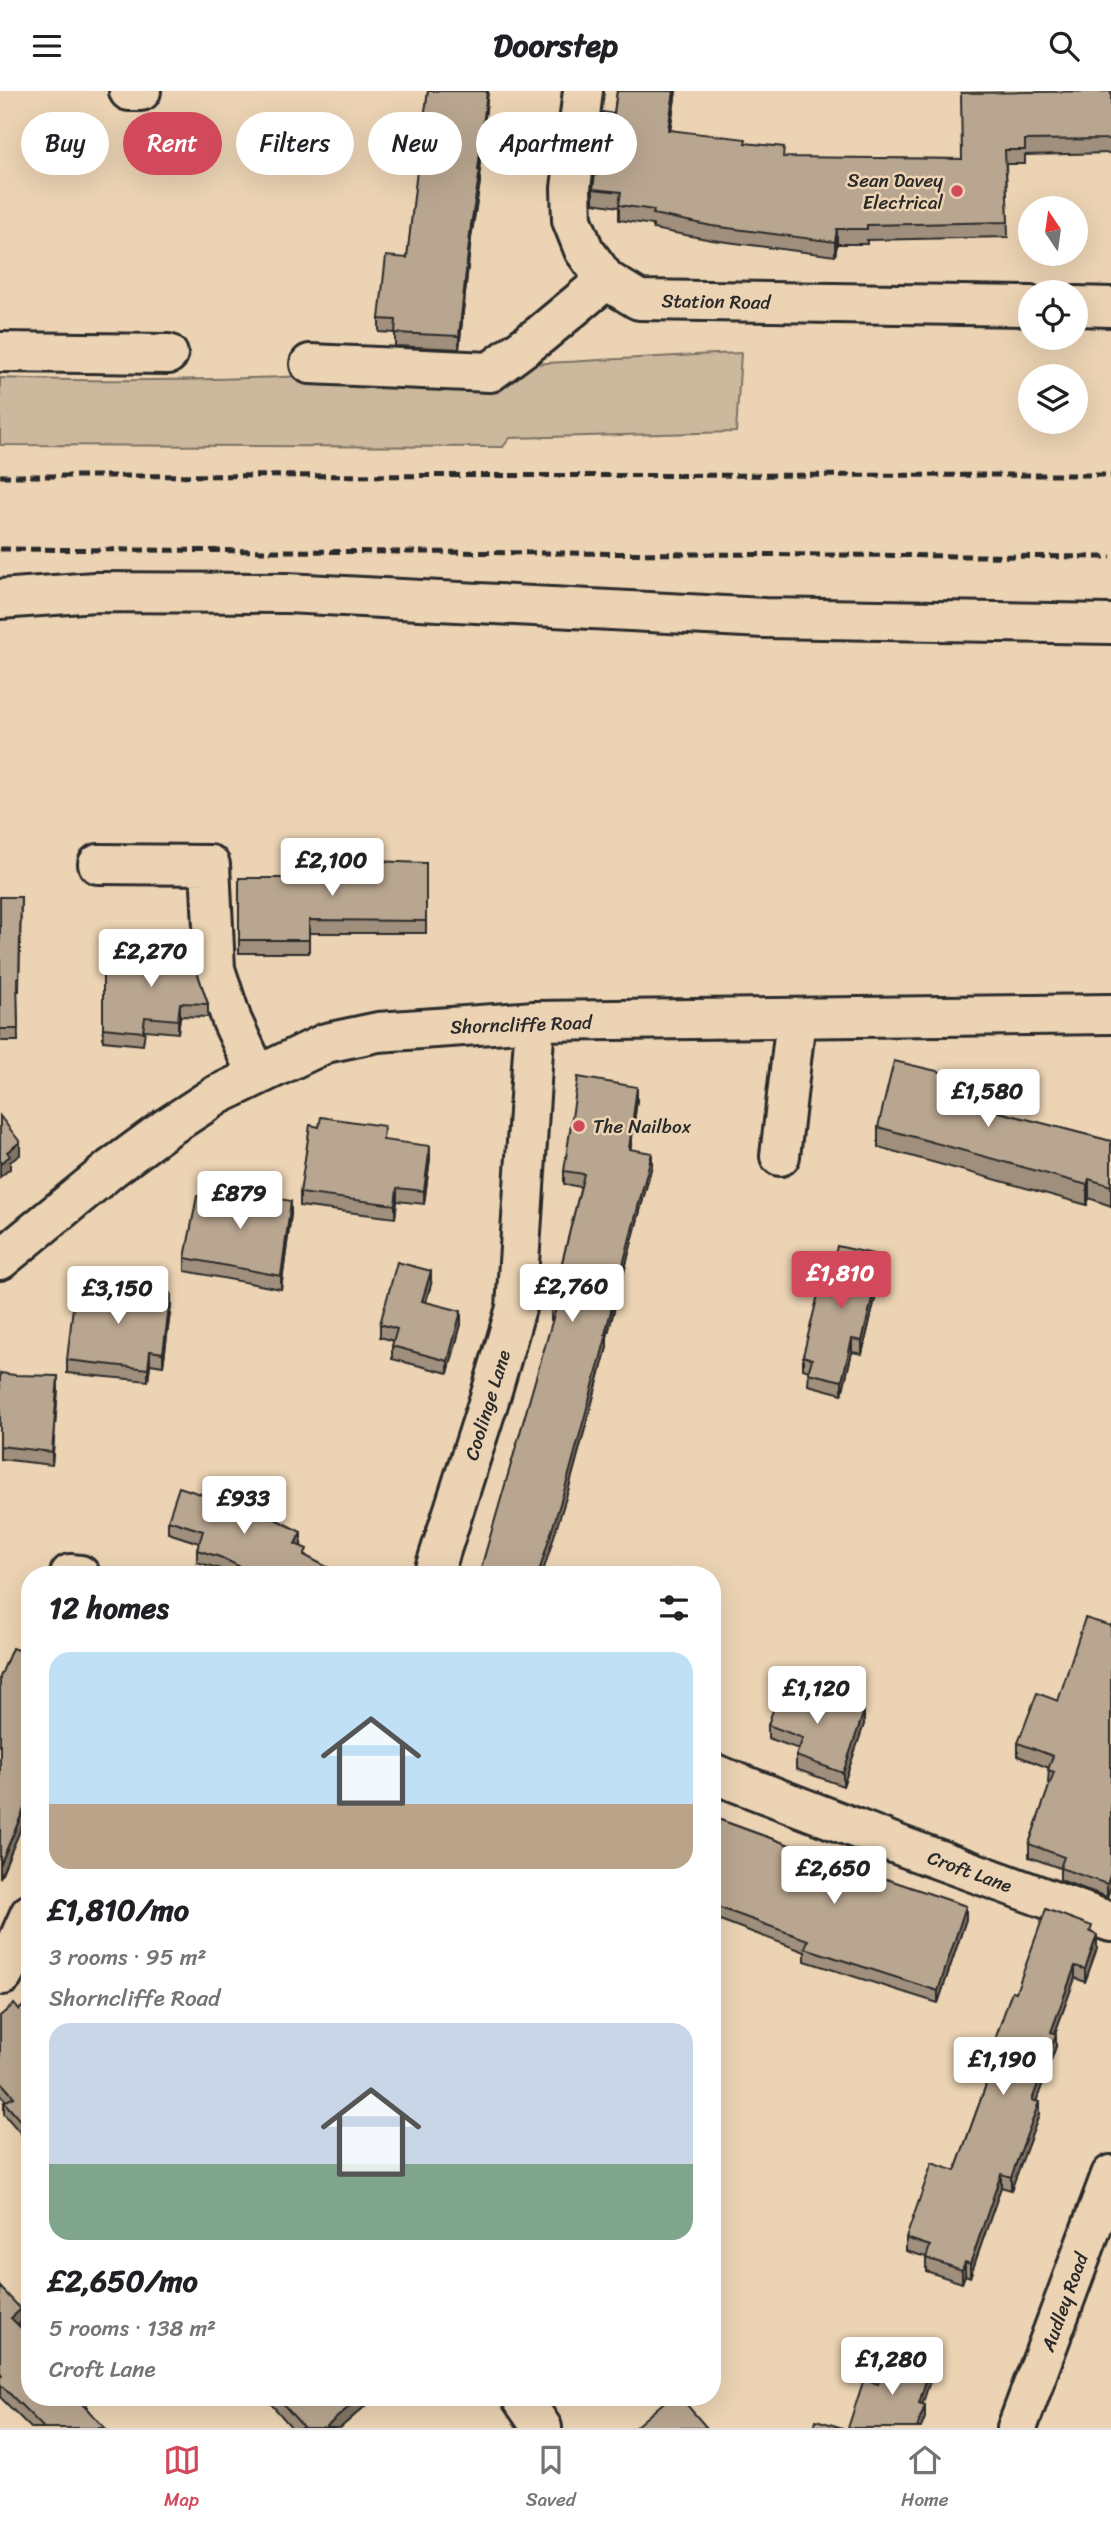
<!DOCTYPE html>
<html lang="en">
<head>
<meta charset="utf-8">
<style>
  :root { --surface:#fff; --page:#f6f6f6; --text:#202124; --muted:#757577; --line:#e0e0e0; --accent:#d1495b }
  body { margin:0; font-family:Sriracha,sans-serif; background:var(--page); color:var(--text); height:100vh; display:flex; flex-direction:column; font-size:26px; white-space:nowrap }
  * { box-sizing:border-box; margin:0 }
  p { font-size:23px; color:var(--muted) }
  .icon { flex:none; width:38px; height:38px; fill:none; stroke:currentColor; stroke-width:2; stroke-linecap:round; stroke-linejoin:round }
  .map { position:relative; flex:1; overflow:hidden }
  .sheet { position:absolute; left:21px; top:1475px; width:700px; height:840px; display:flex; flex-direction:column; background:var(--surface); border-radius:28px; box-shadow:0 7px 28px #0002 }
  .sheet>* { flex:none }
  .guide { position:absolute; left:21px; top:21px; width:700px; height:63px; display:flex; gap:14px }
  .needle { width:46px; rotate:347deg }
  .controls { position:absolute; left:1018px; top:105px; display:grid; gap:14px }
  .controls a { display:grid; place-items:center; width:70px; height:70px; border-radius:50%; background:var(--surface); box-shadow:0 7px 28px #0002; font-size:35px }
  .price { position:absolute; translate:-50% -60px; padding:0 16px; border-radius:7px; background:#fff; color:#222; font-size:23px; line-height:46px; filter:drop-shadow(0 2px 4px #0008) }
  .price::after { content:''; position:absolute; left:50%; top:42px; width:21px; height:16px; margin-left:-10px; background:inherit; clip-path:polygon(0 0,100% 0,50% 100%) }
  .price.active { background:var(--accent); color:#fff }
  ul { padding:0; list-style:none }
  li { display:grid; align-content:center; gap:14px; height:371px; padding:0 28px }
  li span { display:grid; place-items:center; height:217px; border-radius:21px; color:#555 }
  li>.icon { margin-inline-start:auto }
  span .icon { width:126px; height:126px; fill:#fffc; stroke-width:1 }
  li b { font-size:30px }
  h2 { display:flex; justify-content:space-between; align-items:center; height:84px; padding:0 28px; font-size:30px }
  .pill { padding:0 24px; border-radius:32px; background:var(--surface); box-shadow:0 7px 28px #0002; font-size:24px; line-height:63px }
  .pill.active { background:var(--accent); color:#fff }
  header { display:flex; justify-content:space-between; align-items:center; height:91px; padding:0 28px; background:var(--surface); font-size:32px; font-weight:700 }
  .tabs { display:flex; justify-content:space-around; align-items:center; height:98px; border-top:2px solid var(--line); background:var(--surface); font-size:19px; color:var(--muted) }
  .tabs a { display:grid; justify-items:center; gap:4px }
  .tabs .active { color:var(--accent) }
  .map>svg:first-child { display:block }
</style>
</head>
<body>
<header><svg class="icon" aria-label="menu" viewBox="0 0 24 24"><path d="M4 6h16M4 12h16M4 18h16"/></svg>Doorstep<svg class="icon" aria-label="search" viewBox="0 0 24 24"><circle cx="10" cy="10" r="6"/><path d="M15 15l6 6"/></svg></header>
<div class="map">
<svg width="1111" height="2337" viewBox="0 0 1111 2337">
  <rect width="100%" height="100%" fill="#ebd3b3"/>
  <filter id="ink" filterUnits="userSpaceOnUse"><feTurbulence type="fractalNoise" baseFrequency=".0143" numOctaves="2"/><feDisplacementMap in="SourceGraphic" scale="14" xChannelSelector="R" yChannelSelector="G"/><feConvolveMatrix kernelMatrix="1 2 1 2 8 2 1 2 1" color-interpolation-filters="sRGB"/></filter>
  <g filter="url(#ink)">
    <!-- green -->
    <path fill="#ccb89d" stroke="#7c7264" stroke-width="2" d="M741,262L736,341L510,347L503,356L0,354V287C247,297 494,272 741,262Z"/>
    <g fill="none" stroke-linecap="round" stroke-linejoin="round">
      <defs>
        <g id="minor">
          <path d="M129,0H141"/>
          <path d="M583,0L571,97L572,129L584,159L606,189L639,209L1031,215"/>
          <path d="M1076,215L1111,216"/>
          <path d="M0,261L168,263"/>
          <path d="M310,273L490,281L540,244L606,189"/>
          <path d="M0,508L95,501L287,502L764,527L1111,533"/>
          <path d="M98,773L210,774L215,878L232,930L257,984"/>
          <path d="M780,1065L796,927"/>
          <path d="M0,1169L112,1077L165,1038L217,1004L326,952L378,941L535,930L1111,923"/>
          <path d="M70,1483L80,1484"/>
          <path d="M433,1484L491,1303L516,1217L535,930"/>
          <path d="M712,1682L904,1756L1111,1831"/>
          <path d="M3,1884L30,1823"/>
          <path d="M521,2306L542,2337"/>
          <path d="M1017,2337L1111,2084"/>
        </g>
      </defs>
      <!-- minor casing -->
      <use href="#minor" stroke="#2b2b2b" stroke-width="44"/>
      <!-- minor -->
      <use href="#minor" stroke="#ebd3b3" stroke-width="38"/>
      <!-- rail -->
      <g stroke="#2b2b2b" stroke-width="5" stroke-dasharray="10 5" stroke-linecap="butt">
        <path d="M0,385L1111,384"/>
        <path d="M0,458L1111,466"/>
      </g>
    </g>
    <!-- wall -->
    <g fill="#9f8f7c" stroke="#2b2b2b" stroke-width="2">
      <path d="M428,0H488L479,79L480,91L471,147L459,258L395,255V242L379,241V228L407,167Z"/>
      <path d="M617,0H676L670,39L746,52L784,67L962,68L1111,0V62L1025,64V73H1006L1008,146L867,149V153H837L835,165L712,149L653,138V134L619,129V116L593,112V98L614,23Z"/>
      <path d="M426,772V842H309V862H239V787H316Z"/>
      <path d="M0,806H21L19,900H17L18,950H0Z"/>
      <path d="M194,872L208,913V926L180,925L178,942L145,939L143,954L103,950V937L136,877Z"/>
      <path d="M954,1004L953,1009L1111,1050V1115L1089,1107L1087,1114L878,1056V1036Z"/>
      <path d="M637,1009L630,1058L652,1074L607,1246V1256L568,1400L553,1229H551V1216L581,1096L564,1093V1080Z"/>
      <path d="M384,1050L430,1067L424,1113L397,1110L395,1127L300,1115V1102Z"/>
      <path d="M291,1123L281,1198L185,1180V1167Z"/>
      <path d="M882,1178L862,1263L852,1261L842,1303L808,1294L809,1280L803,1278V1265L830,1184Z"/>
      <path d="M431,1193L426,1211L461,1233L448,1282L392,1268V1255L394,1250L380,1246V1233Z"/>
      <path d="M97,1201L171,1214L163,1275L150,1273L148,1290L67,1282V1269Z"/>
      <path d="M0,1282L58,1297L52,1374L0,1368Z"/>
      <path d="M168,1429L301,1454L300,1455L307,1466L329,1484H231L220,1478L197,1471V1459L199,1452L168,1442Z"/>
      <path d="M1111,1534V1795L1107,1806L1060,1789V1777L1029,1766V1753L1050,1693L1048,1692L1049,1677L1018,1665V1652L1058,1610Z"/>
      <path d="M864,1633L843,1695L796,1678V1665L799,1658L768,1647V1634Z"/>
      <path d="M712,1726L873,1784L966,1828L938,1912L805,1870V1861L712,1826Z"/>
      <path d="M1092,1842L1097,1857L1085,1891L1075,1887L1055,1942L1056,1955L1036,2010L1039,2024L1011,2099L1001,2096L970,2186L965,2184L962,2192L926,2180V2166L906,2160V2147L955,2080L992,1977L990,1976V1963L1016,1901Z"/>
      <path d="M30,1912V2053L4,2023V2011L6,2010L0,2003V1925L19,1919Z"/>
      <path d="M0,2196L21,2231L18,2234L87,2306L86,2317L105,2337H31L0,2306Z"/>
      <path d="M265,2306H371V2310L340,2337H292Z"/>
    </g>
    <!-- shaded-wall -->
    <g fill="#827465" stroke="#2b2b2b" stroke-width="2">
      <path d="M487,0H488L478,87L480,79V91L471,147L459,258V245Z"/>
      <path d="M674,0H676L668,53V39Z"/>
      <path d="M837,138V153L835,165V151Z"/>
      <path d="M180,912V925L178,942V929Z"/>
      <path d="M954,984V1004L949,1028V1008Z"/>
      <path d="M637,996V1009L629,1070V1058Z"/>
      <path d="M20,1051V1064L10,1071V1078L0,1086V1073L7,1061Z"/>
      <path d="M430,1055V1067L424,1113V1100Z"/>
      <path d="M652,1062V1074L607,1246V1256L568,1400L542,1484H538L605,1243Z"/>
      <path d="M1089,1088V1107L1087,1114V1094Z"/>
      <path d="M397,1097V1110L395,1127V1114Z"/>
      <path d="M291,1110V1123L281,1198V1185Z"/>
      <path d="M882,1165V1178L862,1263V1250Z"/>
      <path d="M431,1180V1193L422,1222V1210Z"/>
      <path d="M171,1202V1214L163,1275V1262Z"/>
      <path d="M461,1220V1233L448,1282V1270Z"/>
      <path d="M852,1248V1261L842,1303V1290Z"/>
      <path d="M150,1260V1273L148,1290V1278Z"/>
      <path d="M58,1285V1297L52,1374V1361Z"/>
      <path d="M301,1441V1454L295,1465V1453Z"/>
      <path d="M864,1620V1633L843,1695V1682Z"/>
      <path d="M30,1704V1716L0,1787V1774Z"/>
      <path d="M1111,1782V1795L1107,1806V1793Z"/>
      <path d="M966,1815V1828L938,1912V1900Z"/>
      <path d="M1097,1844V1857L1085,1891V1878Z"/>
      <path d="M1075,1875V1887L1051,1953V1941Z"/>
      <path d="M1056,1943V1955L1032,2022V2009Z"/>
      <path d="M1039,2011V2024L1011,2099V2086Z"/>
      <path d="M1001,2083V2096L970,2186V2173Z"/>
      <path d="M965,2171V2184L962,2192V2179Z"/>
      <path d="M21,2218V2231L11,2240V2227Z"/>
      <path d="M930,2277V2290L919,2324V2312Z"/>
      <path d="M84,2306H87V2316L80,2323V2311Z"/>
      <path d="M360,2306H371V2310L340,2337H325Z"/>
      <path d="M925,2314V2327L921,2337H917Z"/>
    </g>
    <!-- building -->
    <g fill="#b9a690" stroke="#2b2b2b" stroke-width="2">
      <path d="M428,0H487L478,79H480L471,134L459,245L395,242L396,229L379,228L386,165L407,167L419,62Z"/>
      <path d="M617,0H674L668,39L746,48L745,52L784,56L783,66L962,68L961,2L1111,0V48L1025,49V59H1005L1008,131L867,134V138H837L835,151L712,135L653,123L654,119L619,114L621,101L593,98L603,21L614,23Z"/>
      <path d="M318,768L426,772V830L309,829V849H239V787H316Z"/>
      <path d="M0,806H21L19,887H17L18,938H0Z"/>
      <path d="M171,852L192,853L194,872L208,913L180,912L178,929L145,926L143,941L103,937V877H136L139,863L169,865Z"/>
      <path d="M894,970L954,984L949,1008L1111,1050V1095L1089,1088L1087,1094L878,1036Z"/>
      <path d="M578,986L637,996L629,1058L652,1062L605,1243H607L568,1387L538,1484H479L556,1217L551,1216L584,1083L564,1080Z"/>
      <path d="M0,1025L20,1051L7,1061L10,1065L0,1073Z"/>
      <path d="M321,1026L384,1035L383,1049L430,1055L424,1100L397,1097L395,1114L300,1102L310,1034L319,1036Z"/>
      <path d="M213,1096L291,1110L281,1185L185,1167L197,1105L211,1107Z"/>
      <path d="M837,1155L882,1165L862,1250L852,1248L842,1290L808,1282L812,1268L803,1265L823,1183L830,1184Z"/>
      <path d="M397,1171L431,1180L422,1210L461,1220L448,1270L392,1255L397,1238L380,1233Z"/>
      <path d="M97,1194L171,1202L163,1262L150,1260L148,1278L67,1269L75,1198L97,1201Z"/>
      <path d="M0,1282L15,1284L58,1285L52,1361L0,1355Z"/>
      <path d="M179,1396L269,1425L301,1441L295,1453L307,1458L304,1464L329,1477L326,1484H257L220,1466L197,1459L203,1440L168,1429Z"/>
      <path d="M1085,1527L1111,1535V1534V1782L1107,1793L1060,1777L1064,1766L1029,1753L1054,1681L1048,1679L1053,1665L1018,1652L1037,1602L1058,1610Z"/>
      <path d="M30,1553V1704L0,1774V1586L12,1557L26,1562Z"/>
      <path d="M782,1592L864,1620L843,1682L796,1665L803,1647L768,1634Z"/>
      <path d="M712,1726L833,1770L834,1766L873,1779L872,1783L966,1815L938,1900L805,1857L808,1849L712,1814Z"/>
      <path d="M1046,1818L1092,1835L1090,1841L1097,1844L1085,1878L1075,1875L1051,1941L1056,1943L1032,2009L1039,2011L1011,2086L1001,2083L970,2173L965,2171L962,2179L926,2167L930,2155L906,2147L932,2072L955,2080L996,1966L990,1963L1012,1900L1016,1901Z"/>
      <path d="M28,1910L30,1912V2041L4,2011L14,2006L0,1990V1925L14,1913L19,1919Z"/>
      <path d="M0,2196L21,2218L11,2227L30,2246V2306H84L80,2311L105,2337H44L0,2293V2286L2,2284L0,2281Z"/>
      <path d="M887,2263L930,2277L919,2312L925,2314L917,2337H848L864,2288L878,2293Z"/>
      <path d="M277,2306H360L325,2337H304Z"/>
      <path d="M670,2306H680L707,2337H634Z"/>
      <path d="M816,2329L843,2337H814Z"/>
    </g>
  </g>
  <!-- markers -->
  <g fill="#d1495b" stroke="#ebd3b3" stroke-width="2.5">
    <circle cx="957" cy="100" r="7"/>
    <circle cx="579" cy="1035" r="7"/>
  </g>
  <g text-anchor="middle" stroke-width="5" stroke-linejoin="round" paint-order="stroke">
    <!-- poi labels -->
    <g font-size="19" fill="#2b2b2b" stroke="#ebd3b3" text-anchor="end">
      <text x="943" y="96">Sean Davey<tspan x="943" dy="22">Electrical</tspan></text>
      <text x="593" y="1042" text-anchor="start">The Nailbox</text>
    </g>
    <!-- street labels -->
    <g font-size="19" fill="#2b2b2b" stroke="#ebd3b3">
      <text transform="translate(716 210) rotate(1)" y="7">Station Road</text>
      <text transform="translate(521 933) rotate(-2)" y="7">Shorncliffe Road</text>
      <text transform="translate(487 1314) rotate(-73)" y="7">Coolinge Lane</text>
      <text transform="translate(970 1780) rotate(20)" y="7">Croft Lane</text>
      <text transform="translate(1064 2211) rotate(-70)" y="7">Audley Road</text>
    </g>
  </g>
</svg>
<div class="controls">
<a><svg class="needle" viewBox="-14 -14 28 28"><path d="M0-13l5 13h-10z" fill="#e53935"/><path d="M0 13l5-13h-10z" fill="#757577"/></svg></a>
<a><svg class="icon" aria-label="locate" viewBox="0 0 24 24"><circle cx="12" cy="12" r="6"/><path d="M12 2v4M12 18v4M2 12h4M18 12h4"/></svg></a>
<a><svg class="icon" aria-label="layers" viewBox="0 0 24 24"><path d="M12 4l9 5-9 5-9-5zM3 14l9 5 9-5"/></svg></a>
</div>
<b class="price" style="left:332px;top:807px">£2,100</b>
<b class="price" style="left:151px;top:898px">£2,270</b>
<b class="price" style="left:988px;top:1038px">£1,580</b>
<b class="price" style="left:240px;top:1140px">£879</b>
<b class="price active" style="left:841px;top:1220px">£1,810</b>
<b class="price" style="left:572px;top:1233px">£2,760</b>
<b class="price" style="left:118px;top:1235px">£3,150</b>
<b class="price" style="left:244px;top:1445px">£933</b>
<b class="price" style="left:817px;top:1635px">£1,120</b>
<b class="price" style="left:834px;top:1815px">£2,650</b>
<b class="price" style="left:1003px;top:2006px">£1,190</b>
<b class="price" style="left:892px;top:2306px">£1,280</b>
<div class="guide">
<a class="pill">Buy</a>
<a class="pill active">Rent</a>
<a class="pill">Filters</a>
<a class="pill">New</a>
<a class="pill">Apartment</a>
</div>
<section class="sheet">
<h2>12 homes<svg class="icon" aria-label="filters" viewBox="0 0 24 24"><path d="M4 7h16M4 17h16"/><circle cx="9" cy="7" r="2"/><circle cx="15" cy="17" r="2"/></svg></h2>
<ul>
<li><span style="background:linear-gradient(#bfe0f5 70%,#b9a48a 0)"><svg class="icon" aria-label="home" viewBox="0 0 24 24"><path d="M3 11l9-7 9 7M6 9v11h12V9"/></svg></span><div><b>£1,810/mo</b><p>3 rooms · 95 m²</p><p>Shorncliffe Road</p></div></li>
<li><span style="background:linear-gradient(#c9d6e8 65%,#7fa58c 0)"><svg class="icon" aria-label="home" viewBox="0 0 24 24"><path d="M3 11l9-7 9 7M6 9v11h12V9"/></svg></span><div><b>£2,650/mo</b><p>5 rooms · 138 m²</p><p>Croft Lane</p></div></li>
</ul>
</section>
</div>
<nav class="tabs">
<a class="active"><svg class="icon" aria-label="map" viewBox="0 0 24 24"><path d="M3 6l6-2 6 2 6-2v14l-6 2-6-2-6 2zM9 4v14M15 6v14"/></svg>Map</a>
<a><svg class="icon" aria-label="saved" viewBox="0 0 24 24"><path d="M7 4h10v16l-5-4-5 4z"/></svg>Saved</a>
<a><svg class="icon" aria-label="home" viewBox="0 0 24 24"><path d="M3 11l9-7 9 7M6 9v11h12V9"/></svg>Home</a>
</nav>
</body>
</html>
